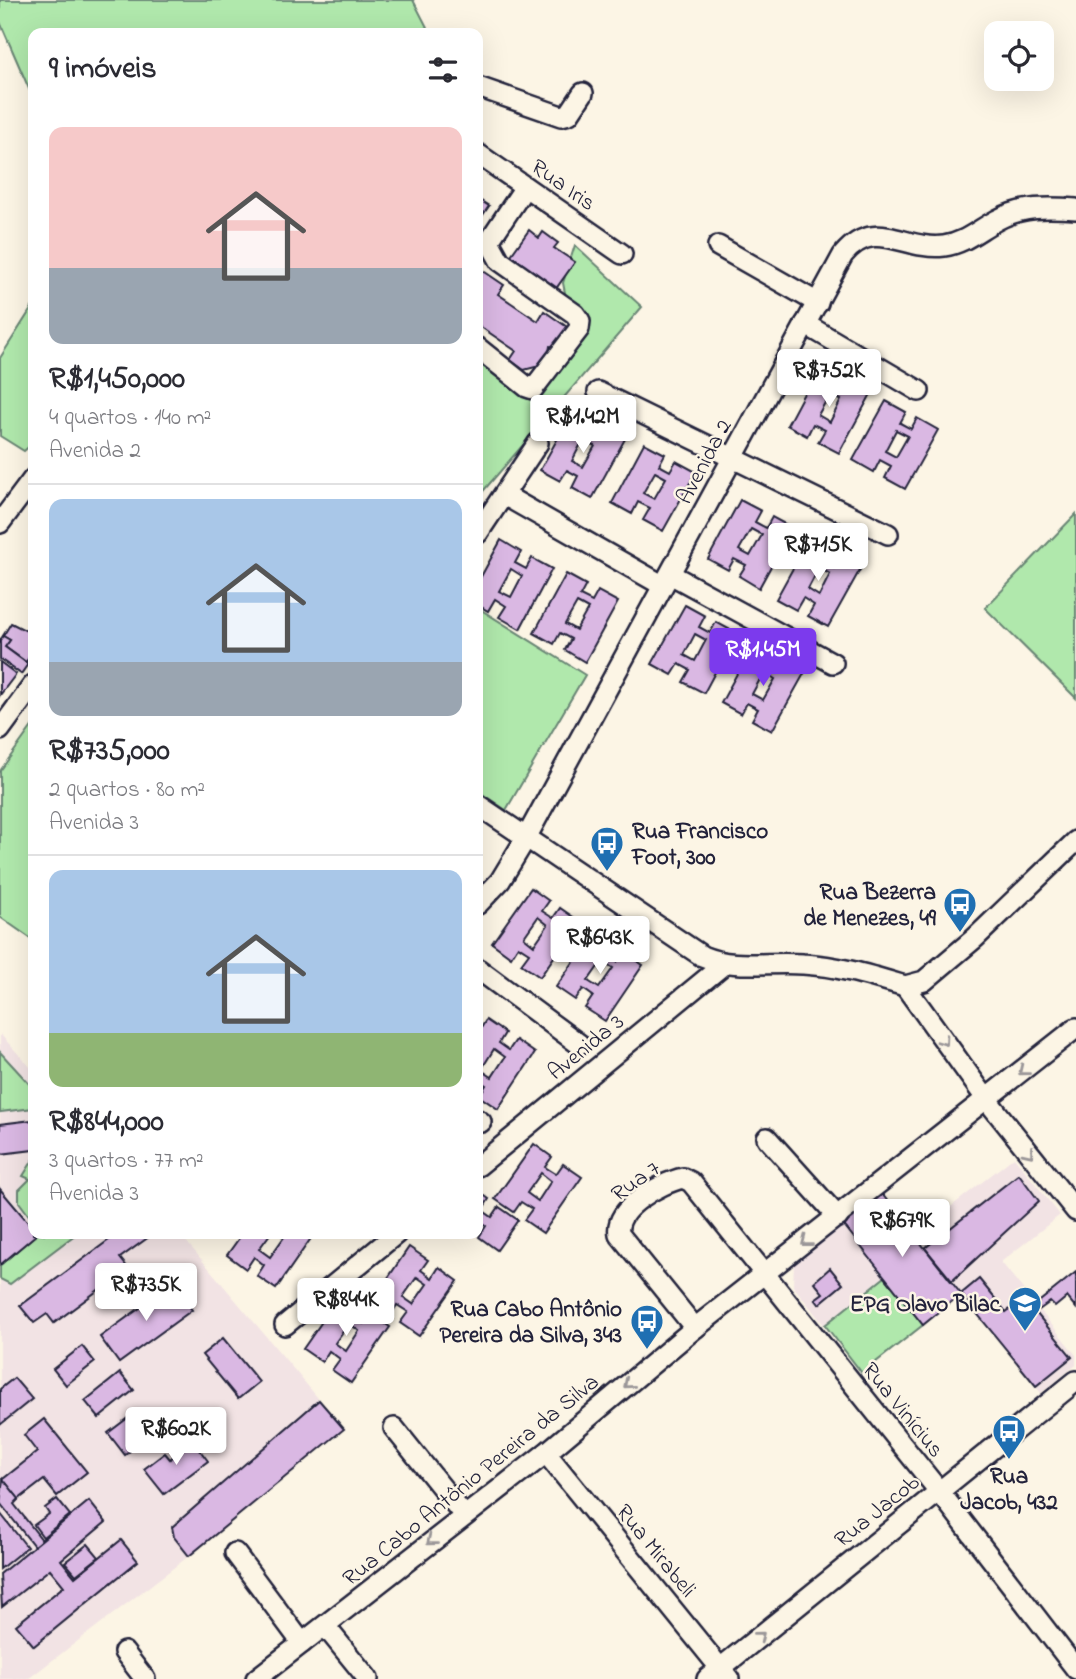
<!DOCTYPE html>
<html lang="pt">
<head>
<meta charset="utf-8">
<style>
  :root { --surface:#fff; --page:#f2f2f3; --text:#2b2b33; --muted:#7c7c81; --line:#e1e1e2; --accent:#7c3aed }
  body { margin:0; font-family:"Indie Flower",sans-serif; background:var(--page); color:var(--text); height:100vh; display:flex; flex-direction:column; font-size:26px; white-space:nowrap }
  * { box-sizing:border-box; margin:0 }
  p { font-size:23px; color:var(--muted) }
  .icon { flex:none; width:38px; height:38px; fill:none; stroke:currentColor; stroke-width:2; stroke-linecap:round; stroke-linejoin:round }
  .map { position:relative; flex:1; overflow:hidden }
  .details { position:absolute; left:28px; top:28px; width:455px; height:1211px; display:flex; flex-direction:column; background:var(--surface); border-radius:14px; box-shadow:0 7px 28px #0002 }
  .details>* { flex:none }
  .fabs { position:absolute; left:984px; top:21px; display:grid; gap:14px }
  .fabs a { display:grid; place-items:center; width:70px; height:70px; border-radius:14px; background:var(--surface); box-shadow:0 7px 28px #0002; font-size:35px }
  .price { position:absolute; translate:-50% -60px; padding:0 16px; border-radius:7px; background:#fff; color:#222; font-size:23px; line-height:46px; filter:drop-shadow(0 2px 4px #0008) }
  .price::after { content:''; position:absolute; left:50%; top:42px; width:21px; height:16px; margin-left:-10px; background:inherit; clip-path:polygon(0 0,100% 0,50% 100%) }
  .price.on { background:var(--accent); color:#fff }
  ul { padding:0; list-style:none }
  li { display:grid; align-content:center; gap:14px; height:371px; padding:0 21px }
  li+li { border-top:2px solid var(--line) }
  li span { display:grid; place-items:center; height:217px; border-radius:14px; color:#555 }
  li>.icon { margin-inline-start:auto }
  span .icon { width:126px; height:126px; fill:#fffc; stroke-width:1 }
  li b { font-size:30px }
  h2 { display:flex; justify-content:space-between; align-items:center; height:84px; padding:0 21px; font-size:30px }
  .map>svg:first-child { display:block }
</style>
</head>
<body>
<div class="map">
<svg width="1076" height="1679" viewBox="0 0 1076 1679">
  <rect width="100%" height="100%" fill="#fcf5e5"/>
  <filter id="ink" filterUnits="userSpaceOnUse"><feTurbulence type="fractalNoise" baseFrequency=".0143" numOctaves="2"/><feDisplacementMap in="SourceGraphic" scale="14" xChannelSelector="R" yChannelSelector="G"/><feConvolveMatrix kernelMatrix="1 2 1 2 8 2 1 2 1" color-interpolation-filters="sRGB"/></filter>
  <g filter="url(#ink)">
    <!-- built -->
    <g fill="#f2e3e4">
      <path d="M0,1034L33,1070V1234H180L344,1429L189,1556L28,1679H0Z"/>
      <path d="M1014,1157L1060,1215L1001,1262L1076,1355V1365L1041,1393L961,1295L862,1373L793,1286L794,1263L882,1194L915,1235Z"/>
    </g>
    <!-- green -->
    <g fill="#b0e8ac" stroke="#698574" stroke-width="2">
      <path d="M0,0H413L430,33H33V98L0,22Z"/>
      <path d="M575,245L642,307L478,497V352L528,385L572,327L563,283Z"/>
      <path d="M33,306V443L24,451L0,436V358Z"/>
      <path d="M1076,514V698L985,608Z"/>
      <path d="M478,608L585,675L506,810L478,791Z"/>
      <path d="M33,725V940L0,917V771Z"/>
      <path d="M0,1052L33,1088V1108L0,1112Z"/>
      <path d="M33,1160V1221L19,1202V1190L30,1179L23,1176Z"/>
      <path d="M36,1234H76L10,1284L0,1279V1265Z"/>
      <path d="M885,1277L923,1325L862,1373L825,1325Z"/>
    </g>
    <!-- building -->
    <g fill="#dab8e3" stroke="#22223b" stroke-width="2" fill-rule="evenodd">
      <path d="M478,199L489,206L478,222Z"/>
      <path d="M529,230L539,238L543,232L558,243L554,248L575,262L555,290L509,258Z"/>
      <path d="M479,268L504,285L498,294L538,321L544,311L570,329L559,347L550,346L547,364L524,370L510,360L516,351L478,325Z"/>
      <path d="M819,365L840,376L834,388L845,394L851,383L871,394L839,453L818,442L825,430L813,424L807,436L787,425ZM830,394L841,400L830,422L818,415Z"/>
      <path d="M886,401L906,412L900,423L911,429L917,418L938,430L905,489L885,478L891,466L880,460L874,472L853,460ZM896,430L908,436L896,457L885,451Z"/>
      <path d="M573,411L593,422L587,433L598,439L604,428L625,439L592,499L572,488L578,476L567,470L560,481L540,470ZM583,440L595,446L583,467L572,461Z"/>
      <path d="M644,443L665,454L659,465L670,471L676,461L696,472L663,531L643,520L650,508L638,502L632,514L612,503ZM655,472L666,478L654,499L643,493Z"/>
      <path d="M740,500L761,511L755,522L766,528L772,517L792,528L759,588L739,576L746,565L734,559L728,570L708,559ZM751,529L762,535L750,556L739,550Z"/>
      <path d="M809,539L829,550L823,561L834,568L840,557L861,568L828,627L808,616L814,605L803,598L796,610L776,599ZM819,568L830,574L819,596L808,589Z"/>
      <path d="M501,540L521,552L515,563L526,569L532,558L552,569L520,629L499,617L506,606L495,599L488,611L478,605V582ZM511,569L522,576L511,597L499,591Z"/>
      <path d="M566,574L586,585L580,596L592,602L598,591L618,602L585,662L565,650L571,639L560,633L554,644L534,633ZM577,603L588,609L576,630L565,624Z"/>
      <path d="M685,605L705,616L699,627L710,633L716,622L736,633L704,693L683,682L690,670L679,664L672,675L652,664ZM695,634L706,640L695,661L684,655Z"/>
      <path d="M11,623L33,634V651L26,662L5,647L10,640L3,636Z"/>
      <path d="M3,636L10,640L5,647L28,664L21,674L0,659V640Z"/>
      <path d="M753,644L773,655L767,666L779,672L785,661L805,672L772,731L752,720L758,709L747,703L741,714L721,703ZM764,672L775,679L763,700L752,694Z"/>
      <path d="M0,662L16,674L0,695Z"/>
      <path d="M531,888L549,901L542,911L553,918L560,908L579,921L540,977L521,964L529,953L518,946L511,957L492,943ZM538,917L548,925L534,945L524,937Z"/>
      <path d="M595,931L614,944L606,955L617,962L624,952L643,965L605,1021L585,1008L593,996L583,989L575,1000L556,987ZM602,961L613,968L599,988L588,981Z"/>
      <path d="M486,1020L505,1033L499,1043L509,1050L516,1040L535,1053L498,1109L479,1096L486,1085L478,1080V1033ZM494,1049L505,1057L492,1077L481,1070Z"/>
      <path d="M33,1120V1150L0,1154V1124Z"/>
      <path d="M534,1144L552,1157L545,1167L556,1174L563,1164L582,1177L543,1233L524,1220L532,1209L521,1202L514,1212L495,1199ZM541,1173L551,1181L538,1201L527,1193Z"/>
      <path d="M1019,1174L1039,1201L952,1281L925,1248Z"/>
      <path d="M0,1189L33,1228V1234H37L0,1265Z"/>
      <path d="M478,1191L489,1199L482,1210L492,1217L499,1207L518,1220L497,1250L479,1237L486,1226L478,1220Z"/>
      <path d="M882,1194L961,1294L923,1325L843,1224Z"/>
      <path d="M117,1234H153L120,1258L128,1268L54,1323L47,1314L34,1323L20,1306Z"/>
      <path d="M242,1234H270L259,1249L270,1257L284,1237L279,1234H314L276,1289L257,1276L264,1265L254,1257L246,1269L227,1255Z"/>
      <path d="M409,1247L428,1260L421,1270L432,1278L439,1267L458,1281L419,1336L400,1323L408,1312L397,1305L390,1316L371,1303ZM417,1277L427,1284L413,1304L403,1297Z"/>
      <path d="M830,1268L843,1284L819,1304L815,1299L823,1293L814,1282Z"/>
      <path d="M1076,1272V1308L1067,1297L1055,1307L1050,1302L1039,1310L1035,1305Z"/>
      <path d="M979,1279L1006,1312L1024,1298L1072,1357L1036,1386L961,1294Z"/>
      <path d="M173,1284L192,1310L119,1363L100,1337Z"/>
      <path d="M341,1294L361,1307L353,1317L364,1324L371,1314L390,1327L351,1383L332,1370L340,1359L329,1351L322,1362L303,1349ZM349,1323L359,1331L346,1351L335,1343Z"/>
      <path d="M223,1338L259,1382L238,1399L202,1355Z"/>
      <path d="M82,1346L95,1362L66,1385L53,1369Z"/>
      <path d="M120,1373L134,1390L99,1418L85,1401Z"/>
      <path d="M14,1378L32,1399L0,1425V1389Z"/>
      <path d="M319,1400L344,1429L189,1556L174,1537L172,1527Z"/>
      <path d="M133,1414L150,1435L125,1455L108,1433Z"/>
      <path d="M44,1419L87,1472L57,1496L44,1480L19,1499L3,1479L37,1452L24,1435Z"/>
      <path d="M193,1441L208,1461L164,1494L144,1469L165,1453L170,1459Z"/>
      <path d="M3,1479L19,1499L14,1504L42,1540L34,1546L0,1503Z"/>
      <path d="M57,1499L70,1515L43,1537L34,1525L49,1514L45,1508Z"/>
      <path d="M89,1501L106,1522L61,1560L75,1577L121,1540L138,1561L34,1646L16,1625L64,1586L50,1569L2,1607L0,1574Z"/>
      <path d="M0,1513L27,1547L0,1569Z"/>
      <path d="M88,1544L99,1557L76,1575L65,1562Z"/>
    </g>
    <g fill="none" stroke-linecap="round" stroke-linejoin="round">
      <defs>
        <g id="minor">
          <path d="M478,87L561,116L569,114L583,93"/>
          <path d="M478,154L622,254"/>
          <path d="M718,246L818,303"/>
          <path d="M805,324L919,391"/>
          <path d="M478,348L527,387L533,389L579,329L580,321L575,314L500,261L489,241L525,187"/>
          <path d="M598,392L888,534"/>
          <path d="M504,495L662,585"/>
          <path d="M0,523L33,479"/>
          <path d="M478,533L538,443"/>
          <path d="M670,574L833,663"/>
          <path d="M0,730L33,685"/>
          <path d="M478,805L702,956C736,970 767,961 803,964C839,966 871,976 905,986"/>
          <path d="M478,904L500,881L526,838L843,255C875,216 904,251 944,246C965,243 978,230 997,220C1022,206 1048,207 1076,209"/>
          <path d="M478,969L579,1044"/>
          <path d="M905,986L987,1100L1076,1211"/>
          <path d="M905,986L924,981L975,938L1076,841"/>
          <path d="M478,1120L481,1122"/>
          <path d="M767,1138L838,1217"/>
          <path d="M478,1166L723,965"/>
          <path d="M285,1325L396,1234"/>
          <path d="M695,1328L619,1234C614,1208 661,1183 683,1178L691,1182L939,1491L1076,1669"/>
          <path d="M394,1428L463,1514"/>
          <path d="M546,1453L729,1679"/>
          <path d="M235,1553L302,1643"/>
          <path d="M325,1626L368,1679"/>
          <path d="M124,1652L145,1679"/>
          <path d="M256,1679L546,1453L695,1328L1076,1028"/>
          <path d="M707,1679L1076,1381"/>
        </g>
      </defs>
      <!-- minor casing -->
      <use href="#minor" stroke="#22223b" stroke-width="24"/>
      <!-- minor -->
      <use href="#minor" stroke="#fcf5e5" stroke-width="19"/>
    </g>
    <!-- one-way arrows -->
    <defs><path id="oneway-chevron" d="M-2-3.5L2.5 0L-2 3.5" fill="none" stroke-width="1.6" stroke-linecap="round" stroke-linejoin="round" transform="scale(1.75)"/></defs>
    <g stroke="#9a9698">
      <use href="#oneway-chevron" transform="translate(944 1041) rotate(54)"/>
      <use href="#oneway-chevron" transform="translate(1023 1071) rotate(141)"/>
      <use href="#oneway-chevron" transform="translate(1029 1153) rotate(51)"/>
      <use href="#oneway-chevron" transform="translate(806 1242) rotate(142)"/>
      <use href="#oneway-chevron" transform="translate(628 1384) rotate(140)"/>
      <use href="#oneway-chevron" transform="translate(431 1541) rotate(141)"/>
      <use href="#oneway-chevron" transform="translate(760 1636) rotate(-39)"/>
    </g>
  </g>
  <!-- icons -->
  <defs>
    <symbol id="bus-pin" viewBox="-11 -11 22 30"><path d="M0 17L-7.5 6A9.5 9.5 0 1 1 7.5 6Z" fill="#1f6fb2" stroke="#fcf5e5"/><path d="M-5-6H5V4H4V6H2V4H-2V6H-4V4H-5ZM-3.5-4V0h7V-4ZM-3.5 1.2v1.5H-2V1.2ZM2 1.2v1.5H3.5V1.2Z" fill="#fff"/></symbol>
    <symbol id="school-pin" viewBox="-11 -11 22 30"><path d="M0 17L-7.5 6A9.5 9.5 0 1 1 7.5 6Z" fill="#1f6fb2" stroke="#fcf5e5"/><path d="M0-5L7-2L0 1L-7-2ZM-4 1L0 2.5L4 1V4Q0 6-4 4Z" fill="#fff"/></symbol>
  </defs>
  <g fill-rule="evenodd">
    <use href="#bus-pin" x="588" y="824" width="38" height="52"/>
    <use href="#bus-pin" x="941" y="885" width="38" height="52"/>
    <use href="#school-pin" x="1006" y="1284" width="38" height="52"/>
    <use href="#bus-pin" x="628" y="1302" width="38" height="52"/>
    <use href="#bus-pin" x="990" y="1412" width="38" height="52"/>
  </g>
  <g text-anchor="middle" stroke-width="5" stroke-linejoin="round" paint-order="stroke">
    <!-- street labels -->
    <g font-size="23" fill="#22223b" stroke="#fcf5e5">
      <text transform="translate(564 184) rotate(35)" y="8">Rua Iris</text>
      <text transform="translate(703 461) rotate(-62)" y="8">Avenida 2</text>
      <text transform="translate(585 1046) rotate(-39)" y="8">Avenida 3</text>
      <text transform="translate(635 1180) rotate(-35)" y="8">Rua 7</text>
      <text transform="translate(904 1409) rotate(51)" y="8">Rua Vinícius</text>
      <text transform="translate(470 1479) rotate(-39)" y="8">Rua Cabo Antônio Pereira da Silva</text>
      <text transform="translate(876 1510) rotate(-39)" y="8">Rua Jacob</text>
      <text transform="translate(657 1550) rotate(51)" y="8">Rua Mirabeli</text>
    </g>
    <!-- poi labels -->
    <g font-size="23" font-weight="bold" fill="#22223b" stroke="#fcf5e5" text-anchor="end">
      <text x="632" y="838" text-anchor="start">Rua Francisco<tspan x="632" dy="26">Foot, 300</tspan></text>
      <text x="936" y="899">Rua Bezerra<tspan x="936" dy="26">de Menezes, 49</tspan></text>
      <text x="1000" y="1311">EPG Olavo Bilac</text>
      <text x="622" y="1316">Rua Cabo Antônio<tspan x="622" dy="26">Pereira da Silva, 343</tspan></text>
      <text x="1009" y="1483" text-anchor="middle">Rua<tspan x="1009" dy="26">Jacob, 432</tspan></text>
    </g>
  </g>
</svg>
<div class="fabs">
<a><svg class="icon" aria-label="locate" viewBox="0 0 24 24"><circle cx="12" cy="12" r="6"/><path d="M12 2v4M12 18v4M2 12h4M18 12h4"/></svg></a>
</div>
<b class="price" style="left:829px;top:409px">R$752K</b>
<b class="price" style="left:583px;top:455px">R$1.42M</b>
<b class="price" style="left:818px;top:583px">R$715K</b>
<b class="price on" style="left:763px;top:688px">R$1.45M</b>
<b class="price" style="left:600px;top:976px">R$643K</b>
<b class="price" style="left:902px;top:1259px">R$679K</b>
<b class="price" style="left:146px;top:1323px">R$735K</b>
<b class="price" style="left:346px;top:1338px">R$844K</b>
<b class="price" style="left:176px;top:1467px">R$602K</b>
<section class="details">
<h2>9 imóveis<svg class="icon" aria-label="filters" viewBox="0 0 24 24"><path d="M4 7h16M4 17h16"/><circle cx="9" cy="7" r="2"/><circle cx="15" cy="17" r="2"/></svg></h2>
<ul>
<li><span style="background:linear-gradient(#f6c9c9 65%,#9aa5b1 0)"><svg class="icon" aria-label="home" viewBox="0 0 24 24"><path d="M3 11l9-7 9 7M6 9v11h12V9"/></svg></span><div><b>R$1,450,000</b><p>4 quartos · 140 m²</p><p>Avenida 2</p></div></li>
<li><span style="background:linear-gradient(#a9c7e8 75%,#9aa5b1 0)"><svg class="icon" aria-label="home" viewBox="0 0 24 24"><path d="M3 11l9-7 9 7M6 9v11h12V9"/></svg></span><div><b>R$735,000</b><p>2 quartos · 80 m²</p><p>Avenida 3</p></div></li>
<li><span style="background:linear-gradient(#a9c7e8 75%,#8fb573 0)"><svg class="icon" aria-label="home" viewBox="0 0 24 24"><path d="M3 11l9-7 9 7M6 9v11h12V9"/></svg></span><div><b>R$844,000</b><p>3 quartos · 77 m²</p><p>Avenida 3</p></div></li>
</ul>
</section>
</div>
</body>
</html>
